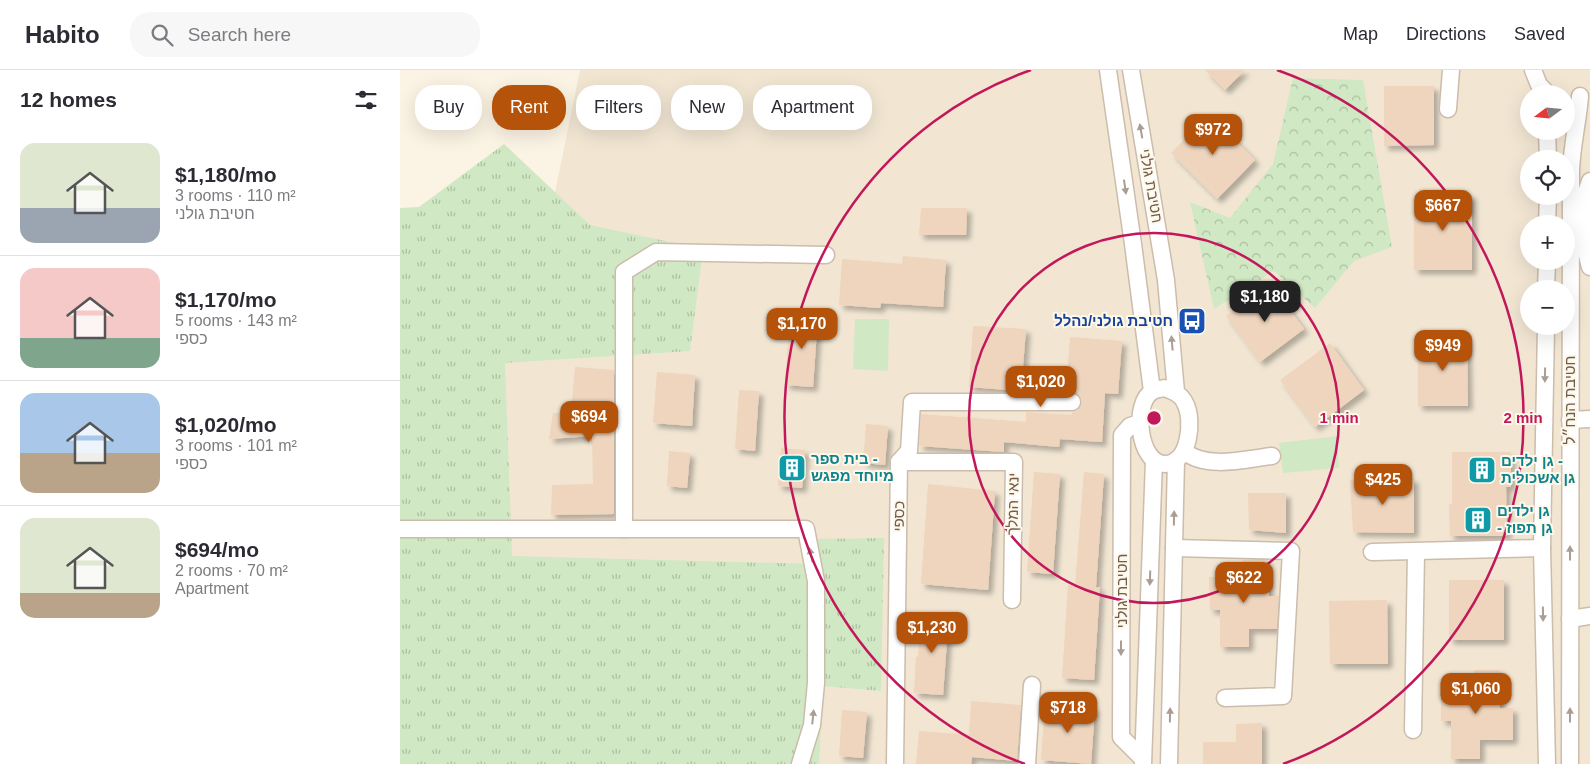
<!DOCTYPE html>
<html lang="en">
<head>
<meta charset="utf-8">
<style>
  :root { --surface:#fff; --page:#f7f7f7; --text:#2b2b33; --muted:#7c7c81; --line:#e1e1e2; --accent:#b45309 }
  body { margin:0; font-family:Helvetica,"Noto Sans Hebrew",sans-serif; background:var(--page); color:var(--text); height:100vh; display:flex; flex-direction:column; font-size:19px; white-space:nowrap }
  * { box-sizing:border-box; margin:0 }
  p { font-size:16px; color:var(--muted) }
  .icon { flex:none; width:28px; height:28px; fill:none; stroke:currentColor; stroke-width:2; stroke-linecap:round; stroke-linejoin:round }
  .map { position:relative; flex:1; overflow:hidden }
  .drawer { display:flex; flex-direction:column; background:var(--surface); width:400px }
  .drawer>* { flex:none }
  .guide { position:absolute; left:15px; top:15px; width:475px; height:45px; display:flex; gap:10px }
  .needle { width:32px; rotate:254deg }
  .buttons { position:absolute; left:1120px; top:15px; display:grid; gap:10px }
  .buttons a { display:grid; place-items:center; width:55px; height:55px; border-radius:50%; background:var(--surface); box-shadow:0 5px 20px #0002; font-size:25px }
  .price { position:absolute; translate:-50% -42px; padding:0 11px; border-radius:10px; background:var(--accent); color:#fff; font-size:16px; line-height:32px; filter:drop-shadow(0 1px 2px #0008) }
  .price::after { content:''; position:absolute; left:50%; top:30px; width:15px; height:11px; margin-left:-8px; background:inherit; clip-path:polygon(0 0,100% 0,50% 100%) }
  .price.active { background:#222; color:#fff }
  ul { padding:0; list-style:none }
  li { display:flex; align-items:center; gap:15px; height:125px; padding:0 20px }
  li+li { border-top:1px solid var(--line) }
  li span { display:grid; place-items:center; flex:none; width:140px; height:100px; border-radius:15px; color:#555 }
  li>.icon { margin-inline-start:auto }
  span .icon { width:60px; height:60px; fill:#fffc; stroke-width:1 }
  li b { font-size:21px }
  h2 { display:flex; justify-content:space-between; align-items:center; height:60px; padding:0 20px; font-size:21px }
  .pill { padding:0 18px; border-radius:20px; background:var(--surface); box-shadow:0 5px 20px #0002; font-size:18px; line-height:45px }
  .pill.active { background:var(--accent); color:#fff }
  header { display:flex; align-items:center; gap:30px; box-sizing:border-box; height:70px; padding:0 25px; background:var(--surface); border-bottom:1px solid var(--line) }
  header strong { font-size:24px }
  nav { display:flex; gap:28px; margin-inline-start:auto; font-size:18px }
  .search { width:350px; height:45px; background:var(--page); display:flex; align-items:center; gap:12px; box-sizing:border-box; padding:0 18px; border-radius:20px; color:var(--muted); font-size:19px }
  main { display:flex; flex:1; min-height:0 }
  .map>svg:first-child { display:block }
</style>
</head>
<body>
<header>
<strong>Habito</strong>
<div class="search"><svg class="icon" aria-label="search" viewBox="0 0 24 24"><circle cx="10" cy="10" r="6"/><path d="M15 15l6 6"/></svg>Search here</div>
<nav><a>Map</a><a>Directions</a><a>Saved</a></nav>
</header>
<main>
<section class="drawer">
<h2>12 homes<svg class="icon" aria-label="filters" viewBox="0 0 24 24"><path d="M4 7h16M4 17h16"/><circle cx="9" cy="7" r="2"/><circle cx="15" cy="17" r="2"/></svg></h2>
<ul>
<li><span style="background:linear-gradient(#dfe7d0 65%,#9aa5b1 0)"><svg class="icon" aria-label="home" viewBox="0 0 24 24"><path d="M3 11l9-7 9 7M6 9v11h12V9"/></svg></span><div><b>$1,180/mo</b><p>3 rooms · 110 m²</p><p>חטיבת גולני</p></div></li>
<li><span style="background:linear-gradient(#f6c9c9 70%,#7fa58c 0)"><svg class="icon" aria-label="home" viewBox="0 0 24 24"><path d="M3 11l9-7 9 7M6 9v11h12V9"/></svg></span><div><b>$1,170/mo</b><p>5 rooms · 143 m²</p><p>כספי</p></div></li>
<li><span style="background:linear-gradient(#a9c7e8 60%,#b9a48a 0)"><svg class="icon" aria-label="home" viewBox="0 0 24 24"><path d="M3 11l9-7 9 7M6 9v11h12V9"/></svg></span><div><b>$1,020/mo</b><p>3 rooms · 101 m²</p><p>כספי</p></div></li>
<li><span style="background:linear-gradient(#dfe7d0 75%,#b9a48a 0)"><svg class="icon" aria-label="home" viewBox="0 0 24 24"><path d="M3 11l9-7 9 7M6 9v11h12V9"/></svg></span><div><b>$694/mo</b><p>2 rooms · 70 m²</p><p>Apartment</p></div></li>
</ul>
</section>
<div class="map">
<svg width="1190" height="694" viewBox="0 0 1190 694">
  <defs>
    <pattern id="grass-tufts" width="24" height="20" patternUnits="userSpaceOnUse" patternTransform="scale(1.25)"><rect width="24" height="20" fill="#d0e8c4"/><path d="M3 7l-1-3M5 7V3M7 7l1-3M15 17l-1-3M17 17v-4M19 17l1-3" fill="none" stroke="#adbfa1"/></pattern>
    <pattern id="park-crowns" width="20" height="18" patternUnits="userSpaceOnUse" patternTransform="scale(1.25)"><rect width="20" height="18" fill="#d0e8c4"/><path d="M2 6a3 3 0 1 1 6 0M12 15a3 3 0 1 1 6 0" fill="none" stroke="#adbfa1"/></pattern>
    <filter id="shadow"><feDropShadow dx="4.5" dy="4.5" stdDeviation="2.5" flood-color="#0004"/></filter>
  </defs>
  <rect width="100%" height="100%" fill="#fbf4e4"/>
  <!-- residential -->
  <path fill="#f2e6d3" fill-rule="evenodd" d="M180,0H1190V694H0V273L134,225ZM1129,24H1166V61H1129ZM1129,89H1166V126H1129ZM1129,154H1166V191H1129ZM1129,219H1166V256H1129Z"/>
  <!-- grass -->
  <path fill="url(#grass-tufts)" d="M104,74L190,155L303,179L290,281L105,293L112,486L415,494L417,469L484,468L481,621L423,616L419,694H0V138L19,137Z"/>
  <!-- park -->
  <path fill="url(#park-crowns)" d="M893,8L963,10L992,177L954,191L915,238L874,201L814,239L790,132L830,148L873,94Z"/>
  <!-- garden -->
  <g fill="#d0e8c4">
    <path d="M455,249H489L488,301L453,299Z"/>
    <path d="M937,366L939,398L883,403L879,373Z"/>
  </g>
  <!-- building -->
  <g fill="#efd5bd" filter="url(#shadow)">
    <path d="M805,0H845L825,20Z"/>
    <path d="M984,16H1034V75L984,76Z"/>
    <path d="M809,44L855,90L817,129L771,83Z"/>
    <path d="M1072,124V200H1014V125Z"/>
    <path d="M521,138H567L566,165H519Z"/>
    <path d="M503,186L546,190L543,237L481,233L480,238L439,235L442,189L502,194Z"/>
    <path d="M870,213L904,259L860,292L826,246Z"/>
    <path d="M390,244L418,246L413,317L385,315Z"/>
    <path d="M573,256L626,259L621,321L569,317Z"/>
    <path d="M670,267L722,271L718,324L705,323L702,372L660,369L659,377L604,372V382L519,376L521,344L626,352V342L672,345V342L677,341L680,337L682,332L680,327L674,321L666,320Z"/>
    <path d="M1018,268H1067L1068,336H1018Z"/>
    <path d="M930,273L964,320L915,357L880,310Z"/>
    <path d="M175,297L214,300V444L151,445L152,415L193,414L192,366L149,369L153,343H171Z"/>
    <path d="M257,302L295,305L292,356L253,353Z"/>
    <path d="M339,320L359,321L355,381L335,379Z"/>
    <path d="M466,354L488,356L485,395L463,393Z"/>
    <path d="M381,378L405,380L402,418L378,416Z"/>
    <path d="M269,381L290,383L287,418L267,416Z"/>
    <path d="M1052,382H1111V417H1106L1107,466H1050L1049,434H1052Z"/>
    <path d="M634,402L660,404L653,504L627,502Z"/>
    <path d="M684,402L704,404L696,517H700L694,610L662,608L668,515L675,516Z"/>
    <path d="M1014,408V463L953,462L950,410Z"/>
    <path d="M528,414L595,421L588,520L521,514Z"/>
    <path d="M848,423H886V463L849,460Z"/>
    <path d="M842,490H868L869,526H879L877,559H849V577H820V540H810L809,507H842Z"/>
    <rect x="1049" y="510" width="55" height="60"/>
    <path d="M987,530L988,594H930L929,531Z"/>
    <path d="M522,542L549,544L543,625L514,623L516,587H518Z"/>
    <path d="M1074,600H1100V638H1113V670H1080V689H1051V651H1041V619L1074,618Z"/>
    <path d="M571,631L621,635L617,691L572,687L571,694H516L519,661L569,665Z"/>
    <path d="M645,633L695,637L691,694L641,690Z"/>
    <path d="M442,640L467,642L463,688L439,686Z"/>
    <path d="M862,653V694H803V672H836V654Z"/>
  </g>
  <g fill="none" stroke-linecap="round" stroke-linejoin="round">
    <defs>
      <g id="minor">
        <path d="M708,0L733,174L752,321"/>
        <path d="M731,0L766,210L776,322"/>
        <path d="M1133,0L1139,15L1148,24"/>
        <path d="M1048,39L1051,0"/>
        <path d="M1147,61L1148,89"/>
        <path d="M1190,111C1179,138 1182,169 1190,197"/>
        <path d="M1147,154L1148,126"/>
        <path d="M1146,219L1147,191"/>
        <path d="M1146,256L1142,478L1147,694"/>
        <path d="M764,318C773,321 781,324 785,333C794,349 790,394 765,394C738,394 732,332 753,321C756,319 761,319 764,318Z"/>
        <path d="M1170,350L1190,349"/>
        <path d="M740,353L730,356L722,365L721,667L743,689"/>
        <path d="M784,381C806,400 846,389 872,386"/>
        <path d="M499,392H614L612,530"/>
        <path d="M0,459H406L416,511V613L412,655L400,694"/>
        <path d="M224,459V202L256,182L426,185"/>
        <path d="M774,478L891,481L883,626L825,628"/>
        <path d="M972,482L1142,478"/>
        <path d="M1170,549L1190,546"/>
        <path d="M1013,660L1016,482"/>
        <path d="M495,694L499,392L509,381L512,332H672"/>
        <path d="M627,694L632,615"/>
        <path d="M743,694L754,390"/>
        <path d="M769,694L776,390"/>
        <path d="M1170,694L1171,100C1172,75 1178,51 1180,26"/>
      </g>
    </defs>
    <!-- minor casing -->
    <use href="#minor" stroke="#ccbcab" stroke-width="19"/>
    <!-- minor -->
    <use href="#minor" stroke="#fff" stroke-width="16"/>
  </g>
  <!-- one-way arrows -->
  <defs><path id="oneway-solid" d="M-6-.8H1V-3.2L6.5 0L1 3.2V.8H-6Z" transform="scale(1.25)"/></defs>
  <g fill="#aa9d93">
    <use href="#oneway-solid" transform="translate(741 61) rotate(-100)"/>
    <use href="#oneway-solid" transform="translate(725 117) rotate(82)"/>
    <use href="#oneway-solid" transform="translate(772 273) rotate(-95)"/>
    <use href="#oneway-solid" transform="translate(1145 305) rotate(91)"/>
    <use href="#oneway-solid" transform="translate(774 448) rotate(-89)"/>
    <use href="#oneway-solid" transform="translate(1170 483) rotate(-90)"/>
    <use href="#oneway-solid" transform="translate(411 485) rotate(-102)"/>
    <use href="#oneway-solid" transform="translate(750 508) rotate(92)"/>
    <use href="#oneway-solid" transform="translate(1143 544) rotate(89)"/>
    <use href="#oneway-solid" transform="translate(721 578) rotate(90)"/>
    <use href="#oneway-solid" transform="translate(770 645) rotate(-89)"/>
    <use href="#oneway-solid" transform="translate(1170 645) rotate(-90)"/>
    <use href="#oneway-solid" transform="translate(413 647) rotate(-84)"/>
  </g>
  <!-- distance rings -->
  <g fill="none" stroke="#c2185b" stroke-width="2.5">
    <circle cx="754" cy="348" r="185"/>
    <path d="M625 694A369 369 0 0 1 631 0M877 0A369 369 0 0 1 883 694"/>
  </g>
  <!-- icons -->
  <defs>
    <symbol id="bus-square" viewBox="-11 -11 22 22"><rect x="-9" y="-9" width="18" height="18" rx="4" fill="#1a4fb4" stroke="#fef8ea"/><path d="M-5-6H5V4H4V6H2V4H-2V6H-4V4H-5ZM-3.5-4V0h7V-4ZM-3.5 1.2v1.5H-2V1.2ZM2 1.2v1.5H3.5V1.2Z" fill="#fff"/></symbol>
    <symbol id="building-square" viewBox="-11 -11 22 22"><rect x="-9" y="-9" width="18" height="18" rx="4" fill="#0f9aa8" stroke="#fef8ea"/><path d="M-4-6H4V6H1V3H-1V6H-4ZM-2.5-4.3h1.7v1.8h-1.7ZM.8-4.3h1.7v1.8H.8ZM-2.5-1h1.7V.8h-1.7ZM.8-1h1.7V.8H.8Z" fill="#fff"/></symbol>
  </defs>
  <g fill-rule="evenodd">
    <use href="#bus-square" x="776" y="235" width="32" height="32"/>
    <use href="#building-square" x="376" y="382" width="32" height="32"/>
    <use href="#building-square" x="1066" y="384" width="32" height="32"/>
    <use href="#building-square" x="1062" y="434" width="32" height="32"/>
  </g>
  <g text-anchor="middle" stroke-width="4" stroke-linejoin="round" paint-order="stroke">
    <!-- street labels -->
    <g font-size="15" fill="#725c4b" stroke="#fef8ea">
      <text transform="translate(751 116) rotate(80)" y="5">חטיבת גולני</text>
      <text transform="translate(1170 330) rotate(-90)" y="5">חטיבת הנח״ל</text>
      <text transform="translate(613 434) rotate(-89)" y="5">ינאי המלך</text>
      <text transform="translate(499 446) rotate(-89)" y="5">כספי</text>
      <text transform="translate(722 521) rotate(-90)" y="5">חטיבת גולני</text>
    </g>
    <!-- transit labels -->
    <g font-size="15" font-weight="bold" fill="#164399" stroke="#fef8ea" text-anchor="end">
      <text x="773" y="256">חטיבת גולני/נהלל</text>
    </g>
    <!-- culture labels -->
    <g font-size="15" font-weight="bold" fill="#0d838f" stroke="#fef8ea" text-anchor="start">
      <text x="411" y="394">בית ספר -<tspan x="411" dy="17">מיוחד מפגש</tspan></text>
      <text x="1101" y="396">גן ילדים -<tspan x="1101" dy="17">גן אשכולית</tspan></text>
      <text x="1097" y="446">גן ילדים<tspan x="1097" dy="17">- גן תפוז</tspan></text>
    </g>
  </g>
  <circle cx="754" cy="348" r="8" fill="#c2185b" stroke="#fef8ea" stroke-width="2.5"/>
  <g font-size="15" text-anchor="middle" font-weight="bold" fill="#c2185b" stroke="#fef8ea" stroke-width="4" stroke-linejoin="round" paint-order="stroke">
    <text x="939" y="353">1 min</text>
    <text x="1123" y="353">2 min</text>
  </g>
</svg>
<div class="buttons">
<a><svg class="needle" viewBox="-14 -14 28 28"><path d="M0-13l5 13h-10z" fill="#e53935"/><path d="M0 13l5-13h-10z" fill="#7c7c81"/></svg></a>
<a><svg class="icon" aria-label="locate" viewBox="0 0 24 24"><circle cx="12" cy="12" r="6"/><path d="M12 2v4M12 18v4M2 12h4M18 12h4"/></svg></a>
<a>+</a>
<a>−</a>
</div>
<b class="price" style="left:813px;top:86px">$972</b>
<b class="price" style="left:1043px;top:162px">$667</b>
<b class="price active" style="left:865px;top:253px">$1,180</b>
<b class="price" style="left:402px;top:280px">$1,170</b>
<b class="price" style="left:1043px;top:302px">$949</b>
<b class="price" style="left:641px;top:338px">$1,020</b>
<b class="price" style="left:189px;top:373px">$694</b>
<b class="price" style="left:983px;top:436px">$425</b>
<b class="price" style="left:844px;top:534px">$622</b>
<b class="price" style="left:532px;top:584px">$1,230</b>
<b class="price" style="left:1076px;top:645px">$1,060</b>
<b class="price" style="left:668px;top:664px">$718</b>
<div class="guide">
<a class="pill">Buy</a>
<a class="pill active">Rent</a>
<a class="pill">Filters</a>
<a class="pill">New</a>
<a class="pill">Apartment</a>
</div>
</div>
</main>
</body>
</html>
